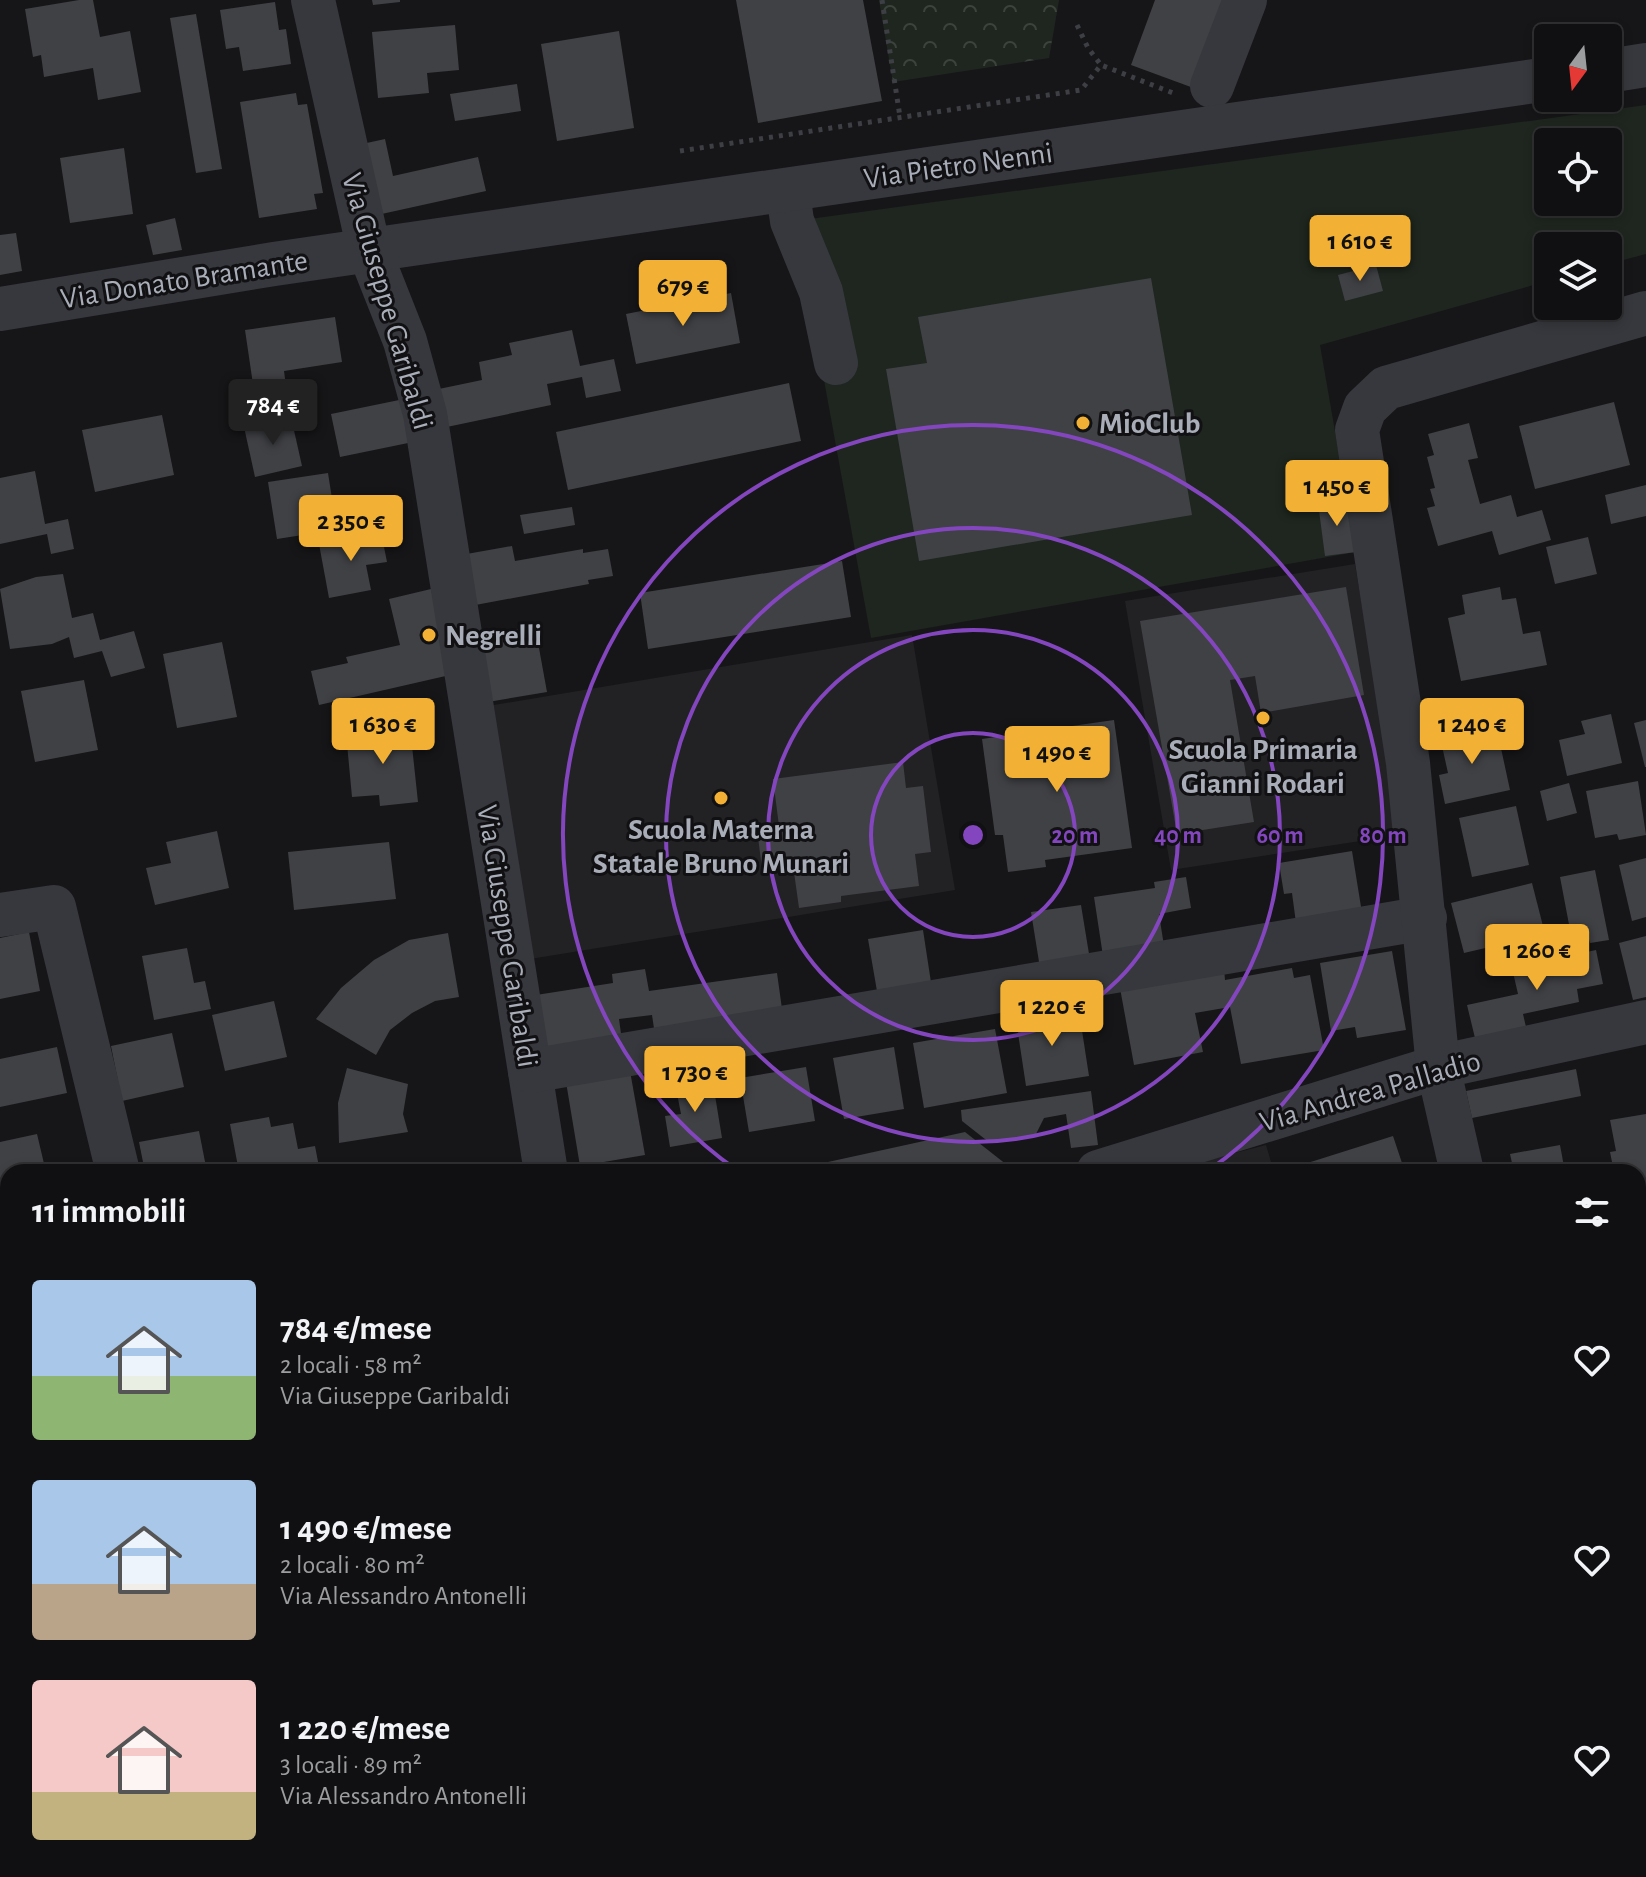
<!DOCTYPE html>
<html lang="it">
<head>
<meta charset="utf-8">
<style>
  :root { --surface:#101012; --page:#19191b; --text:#f1f3f6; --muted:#9c9d9f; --line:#303032; --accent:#f2b134 }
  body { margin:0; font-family:"Alegreya Sans",sans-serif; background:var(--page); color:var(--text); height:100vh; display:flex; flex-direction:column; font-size:30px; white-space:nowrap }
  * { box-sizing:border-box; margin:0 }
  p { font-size:26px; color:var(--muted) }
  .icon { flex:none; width:44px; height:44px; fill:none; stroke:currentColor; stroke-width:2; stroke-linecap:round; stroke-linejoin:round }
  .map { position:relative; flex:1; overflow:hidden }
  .panel { position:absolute; left:0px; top:1164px; width:1646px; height:714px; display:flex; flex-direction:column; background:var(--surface); border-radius:24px 24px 0 0; box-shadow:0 4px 12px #0003,0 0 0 2px var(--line) }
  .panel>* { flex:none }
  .needle { width:52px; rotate:195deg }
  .tools { position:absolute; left:1534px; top:24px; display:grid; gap:16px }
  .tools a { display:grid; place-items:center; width:88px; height:88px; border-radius:8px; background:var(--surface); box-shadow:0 4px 12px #0003,0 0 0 2px var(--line); font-size:40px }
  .price { position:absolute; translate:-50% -68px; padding:0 18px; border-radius:8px; background:var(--accent); color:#111; font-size:26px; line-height:52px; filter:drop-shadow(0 2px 4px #0008) }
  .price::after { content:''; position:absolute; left:50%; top:48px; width:24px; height:18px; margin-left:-12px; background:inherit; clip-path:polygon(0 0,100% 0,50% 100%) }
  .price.on { background:#222; color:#fff }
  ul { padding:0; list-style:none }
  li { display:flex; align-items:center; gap:24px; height:200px; padding:0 32px }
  li span { display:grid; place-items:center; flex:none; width:224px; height:160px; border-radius:8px; color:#555 }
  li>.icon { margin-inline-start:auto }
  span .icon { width:96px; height:96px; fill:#fffc; stroke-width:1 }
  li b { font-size:34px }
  h2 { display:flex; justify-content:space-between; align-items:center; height:96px; padding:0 32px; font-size:34px }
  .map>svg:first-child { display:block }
</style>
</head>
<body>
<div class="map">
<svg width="1646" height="1877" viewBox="0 0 1646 1877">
  <defs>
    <pattern id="park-crowns" width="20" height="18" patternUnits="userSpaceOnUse" patternTransform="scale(2)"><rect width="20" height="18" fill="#1e261f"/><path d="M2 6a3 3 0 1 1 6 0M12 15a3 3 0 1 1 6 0" fill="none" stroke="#3c433d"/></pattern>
  </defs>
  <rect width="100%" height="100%" fill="#161618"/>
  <!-- built -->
  <g fill="#222225">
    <path d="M1355,564L1400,835L1171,870L1125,601Z"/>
    <path d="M912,635L955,890L530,959L488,706Z"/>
    <path d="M1266,1145L1274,1172H1161Z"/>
  </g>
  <!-- park -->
  <path fill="url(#park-crowns)" d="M879,0H1059L1049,58L893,82Z"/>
  <!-- pitch -->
  <path fill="#1e261f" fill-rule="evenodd" d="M1646,105V254L1608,264V246H1548V281L1320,345L1356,552L871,638L795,221ZM1548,142H1608V202H1548Z"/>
  <!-- building -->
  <g fill="#404145">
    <path d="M79,0H93L100,37L130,31L141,92L98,100L93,68L44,77L41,55L33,57L25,9Z"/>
    <path d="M372,0H400V2L373,5Z"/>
    <path d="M736,0H863L882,101L758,123Z"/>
    <path d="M1155,0H1230L1199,90L1131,65Z"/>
    <path d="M275,2L279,30L286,29L291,64L243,71L239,47L226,49L220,10Z"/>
    <path d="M196,14L222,169L196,173L170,18Z"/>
    <path d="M455,25L459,70L427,73L429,93L378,98L372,32Z"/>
    <path d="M619,31L634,128L557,141L541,44Z"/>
    <path d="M517,84L521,111L455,121L450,94Z"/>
    <path d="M296,93L298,105L307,104L323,193L314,194L317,209L259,218L240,102Z"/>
    <path d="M385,139L393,176L478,157L486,191L368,217L353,146Z"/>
    <path d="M124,148L133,214L70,223L60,158Z"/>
    <path d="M175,218L182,250L153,255L146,225Z"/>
    <path d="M16,233L22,271L0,275V235Z"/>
    <path d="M1376,265L1383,291L1345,301L1338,275Z"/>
    <path d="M1151,278L1192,515L919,561L886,369L927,363L918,317Z"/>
    <path d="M731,293L740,343L636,364L626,314Z"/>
    <path d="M335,317L342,362L284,371L286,386L254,391L245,330Z"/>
    <path d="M572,330L580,366L614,359L621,391L586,398L582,377L547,384L551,405L442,428L434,390L482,380L479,362L512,355L509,343Z"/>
    <path d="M789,383L801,441L568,490L556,432Z"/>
    <path d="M404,399L413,442L340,457L331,414Z"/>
    <path d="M1614,402L1630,465L1535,489L1519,426Z"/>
    <path d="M162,415L174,475L95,492L82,430Z"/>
    <path d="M291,417L302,466L255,477L244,427Z"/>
    <path d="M1469,423L1478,458L1468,460L1480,504L1511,495L1517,517L1542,510L1551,540L1499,555L1492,531L1438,546L1427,508L1435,506L1430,489L1435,488L1427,457L1434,455L1428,434Z"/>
    <path d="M35,471L45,524L68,519L74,549L51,554L47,534L0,544V478Z"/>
    <path d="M328,473L333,505L318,507L322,532L277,539L268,482Z"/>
    <path d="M1646,485V516L1611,524L1605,495Z"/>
    <path d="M1349,500L1356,552L1325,556L1318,503Z"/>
    <path d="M572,507L575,525L524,534L520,515Z"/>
    <path d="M381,532L387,562L366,565L371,590L329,598L319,544Z"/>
    <path d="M1588,537L1597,574L1555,584L1546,547Z"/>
    <path d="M512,546L515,561L583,549V553L608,549L613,576L588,580L589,584L470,606L461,555Z"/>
    <path d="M842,561L851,617L648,649L640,593Z"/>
    <path d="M63,574L72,618L93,613L100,640L134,631L145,668L111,677L102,651L74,658L69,637L52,644L10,649L0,589L36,577Z"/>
    <path d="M1346,587L1364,695L1261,713L1255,676L1230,680L1254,822L1177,834L1140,621Z"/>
    <path d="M1500,587L1502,600L1516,598L1523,634L1540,631L1547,665L1461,681L1448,618L1465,614L1462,595Z"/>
    <path d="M431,589L450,675L319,705L311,671L348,663L346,657L400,645L389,599Z"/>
    <path d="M535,626L547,692L488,702L476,636Z"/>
    <path d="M222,642L237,717L177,728L163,654Z"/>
    <path d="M84,680L98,750L35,762L21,691Z"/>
    <path d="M1611,714L1622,763L1567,776L1559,740L1585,734L1581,721Z"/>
    <path d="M1114,720L1132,848L1045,860L1046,867L1008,872L1003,835H995L982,739Z"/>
    <path d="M1646,720V767H1645L1634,723Z"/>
    <path d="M410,727L418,802L380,806L379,795L352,797L346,733Z"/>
    <path d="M1486,727L1488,741L1499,739L1510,790L1445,804L1439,775L1448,773L1440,737Z"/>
    <path d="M903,762L906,788L923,786L931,852L915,854L919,886L841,896V902L799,908L793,865L762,869L757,829L779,826L773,779Z"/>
    <path d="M1638,781L1646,835L1619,840L1617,834L1595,838L1586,791Z"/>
    <path d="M1569,783L1577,813L1547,821L1540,791Z"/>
    <path d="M1516,806L1529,865L1472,877L1459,818Z"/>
    <path d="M217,831L229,888L155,905L146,868L171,863L166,842Z"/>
    <path d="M389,842L396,899L294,910L288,852Z"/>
    <path d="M1352,851L1362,913L1296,923L1292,893L1284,894L1279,863Z"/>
    <path d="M1646,858V917L1632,921L1619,865Z"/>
    <path d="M1595,870L1609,940L1590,943L1587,932L1571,935L1560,877Z"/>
    <path d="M1186,877L1191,908L1159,914L1164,946L1103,956L1094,897L1155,888L1154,882Z"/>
    <path d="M1532,883L1545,934L1464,953L1451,903Z"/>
    <path d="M1081,905L1090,960L1040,968L1031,912Z"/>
    <path d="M923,930L932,989L878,997L868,939Z"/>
    <path d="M29,932L40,991L0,999V938Z"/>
    <path d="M448,933L459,997L435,1001L412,1013L390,1030L376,1055L316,1019L341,988L374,960L409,940Z"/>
    <path d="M1646,936V997L1633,1000L1619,943Z"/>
    <path d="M187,948L194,983L205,981L211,1009L154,1020L142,956Z"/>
    <path d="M1596,950L1603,984L1577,989L1579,1002L1523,1014L1526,1027L1475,1038L1467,1005L1518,994L1512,968Z"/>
    <path d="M1392,951L1406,1030L1357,1038L1355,1027L1331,1031L1320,963Z"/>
    <path d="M1292,968L1294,978L1310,975L1324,1050L1241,1064L1230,1007L1195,1013L1203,1052L1134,1065L1120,988L1224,969L1225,980Z"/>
    <path d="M645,969L649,991L777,973L783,1016L655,1035L652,1015L619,1019L622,1041L545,1053L536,995L613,983L612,974Z"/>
    <path d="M274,1001L287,1057L225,1071L212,1015Z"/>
    <path d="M1079,1011L1089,1076L1026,1086L1016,1020Z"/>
    <path d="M995,1029L1007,1093L924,1108L913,1043Z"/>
    <path d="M172,1033L184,1087L122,1101L111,1046Z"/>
    <path d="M57,1047L67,1093L0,1107V1059Z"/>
    <path d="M894,1047L904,1109L844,1119L833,1058Z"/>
    <path d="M806,1067L815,1121L749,1132L740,1078Z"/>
    <path d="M347,1068L408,1084L403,1114L408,1132L339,1143L338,1103Z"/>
    <path d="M1576,1069L1581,1096L1472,1118L1466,1091Z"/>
    <path d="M630,1071L645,1155L580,1166L566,1082Z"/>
    <path d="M712,1077L722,1138L670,1147L665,1116L681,1114L675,1083Z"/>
    <path d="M1091,1091L1098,1145L1071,1148L1066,1114L1044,1118L1035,1136L990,1143L962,1121L961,1110Z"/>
    <path d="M1646,1114V1196L1638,1198V1172H1614L1610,1152L1616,1151L1610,1120Z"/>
    <path d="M269,1117L271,1127L293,1123L298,1149L315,1146L320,1172H239L230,1124Z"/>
    <path d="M199,1131L207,1172H145L139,1142Z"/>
    <path d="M965,1132L1007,1165L1002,1172H830L828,1162Z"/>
    <path d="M37,1134L46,1172H8V1203L0,1205V1142Z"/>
    <path d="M1393,1136L1405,1172H1300L1298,1166Z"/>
    <path d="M1560,1145L1565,1172H1514L1510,1154Z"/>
    <path d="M1638,1307L1646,1329V1375L1638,1377Z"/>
    <path d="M1646,1414V1440L1638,1442V1416Z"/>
    <path d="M1638,1471H1641L1646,1504V1530L1638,1531Z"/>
    <path d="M1646,1609V1672L1638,1674V1611Z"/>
    <path d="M8,1666V1744L0,1745V1667Z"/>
    <path d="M8,1778V1846L0,1852V1784Z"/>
    <path d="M379,1870H418L419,1877H379Z"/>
    <path d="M497,1870H565L566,1877H498Z"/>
    <path d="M692,1870H819V1871L793,1877H693Z"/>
    <path d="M1189,1870H1250L1251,1877H1190Z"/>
    <path d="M1417,1870H1476L1477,1877H1418Z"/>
  </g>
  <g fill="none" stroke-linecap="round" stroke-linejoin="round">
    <!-- path -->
    <g stroke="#3d3f44" stroke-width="5" stroke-dasharray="4 6" stroke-linecap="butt">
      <path d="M882,0L900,117"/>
      <path d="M1077,25L1088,48L1101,65"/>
      <path d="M680,151L1081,90L1101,65L1173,93"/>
      <path d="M0,1371L8,1369"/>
    </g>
    <!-- minor -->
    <g stroke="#37383d" stroke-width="44">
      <path d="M313,0L369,250L405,341L425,414L546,1172"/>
      <path d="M1608,71L1646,65"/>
      <path d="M1212,86L1245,0"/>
      <path d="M788,192L792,221L821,292L836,363"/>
      <path d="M0,309L274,264L1548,79"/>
      <path d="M0,915L54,907L118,1172"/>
      <path d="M530,1071L1425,918"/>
      <path d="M1098,1172L1438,1067L1646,1022"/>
      <path d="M1462,1172L1438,1067L1408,763L1357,430L1365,408L1386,388L1646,313"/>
      <path d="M682,1870L683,1877"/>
      <path d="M1138,1870L1139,1877"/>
      <path d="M1600,1870V1877"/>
      <path d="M236,1872V1877"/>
    </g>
  </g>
  <!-- distance rings -->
  <g fill="none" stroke="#8446be" stroke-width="4">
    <circle cx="973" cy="835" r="102"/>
    <circle cx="973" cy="835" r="205"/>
    <circle cx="973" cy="835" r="307"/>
    <path d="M738 1171A410 410 0 1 1 1208 1171"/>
  </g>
  <!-- markers -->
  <g fill="#f2b134" stroke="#111113" stroke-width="3">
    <circle cx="1083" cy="423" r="8"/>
    <circle cx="429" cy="635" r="8"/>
    <circle cx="1263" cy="718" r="8"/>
    <circle cx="721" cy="798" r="8"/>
  </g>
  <g text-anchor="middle" stroke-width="6" stroke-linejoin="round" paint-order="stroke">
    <!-- street labels -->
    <g font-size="30" fill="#a8adb8" stroke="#111113">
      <text transform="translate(958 165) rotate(-8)" y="10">Via Pietro Nenni</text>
      <text transform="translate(184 279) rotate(-9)" y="10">Via Donato Bramante</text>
      <text transform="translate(388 301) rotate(74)" y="10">Via Giuseppe Garibaldi</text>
      <text transform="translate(508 936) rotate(81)" y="10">Via Giuseppe Garibaldi</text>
      <text transform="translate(1370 1091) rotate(-16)" y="10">Via Andrea Palladio</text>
    </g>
    <!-- poi labels -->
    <g font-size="30" font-weight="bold" fill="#a8adb8" stroke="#111113" text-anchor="start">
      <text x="1099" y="433">MioClub</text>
      <text x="445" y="645">Negrelli</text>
      <text x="1263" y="759" text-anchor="middle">Scuola Primaria<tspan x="1263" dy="34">Gianni Rodari</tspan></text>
      <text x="721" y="839" text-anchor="middle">Scuola Materna<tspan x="721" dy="34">Statale Bruno Munari</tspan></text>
    </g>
  </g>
  <circle cx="973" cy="835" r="12" fill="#8446be" stroke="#111113" stroke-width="4"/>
  <g font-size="24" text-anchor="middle" font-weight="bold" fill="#8446be" stroke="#111113" stroke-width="6" stroke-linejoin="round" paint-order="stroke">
    <text x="1075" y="843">20 m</text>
    <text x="1178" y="843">40 m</text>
    <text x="1280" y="843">60 m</text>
    <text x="1383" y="843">80 m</text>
  </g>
</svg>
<div class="tools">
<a><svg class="needle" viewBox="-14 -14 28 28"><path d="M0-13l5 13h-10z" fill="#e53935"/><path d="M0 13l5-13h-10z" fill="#9c9d9f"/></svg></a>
<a><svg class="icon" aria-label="locate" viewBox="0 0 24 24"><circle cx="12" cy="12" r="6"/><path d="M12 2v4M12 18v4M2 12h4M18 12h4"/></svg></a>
<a><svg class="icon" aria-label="layers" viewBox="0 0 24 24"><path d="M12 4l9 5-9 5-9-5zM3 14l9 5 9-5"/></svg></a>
</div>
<b class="price" style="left:1360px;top:283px">1 610 €</b>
<b class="price" style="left:683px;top:328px">679 €</b>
<b class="price on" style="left:273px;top:447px">784 €</b>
<b class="price" style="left:1337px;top:528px">1 450 €</b>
<b class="price" style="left:351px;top:563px">2 350 €</b>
<b class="price" style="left:383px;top:766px">1 630 €</b>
<b class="price" style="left:1472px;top:766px">1 240 €</b>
<b class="price" style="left:1057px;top:794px">1 490 €</b>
<b class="price" style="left:1537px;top:992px">1 260 €</b>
<b class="price" style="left:1052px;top:1048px">1 220 €</b>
<b class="price" style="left:695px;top:1114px">1 730 €</b>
<section class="panel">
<h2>11 immobili<svg class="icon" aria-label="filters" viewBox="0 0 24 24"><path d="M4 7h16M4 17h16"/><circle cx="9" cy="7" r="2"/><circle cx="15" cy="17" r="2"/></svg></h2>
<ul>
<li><span style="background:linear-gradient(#a9c7e8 60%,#8fb573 0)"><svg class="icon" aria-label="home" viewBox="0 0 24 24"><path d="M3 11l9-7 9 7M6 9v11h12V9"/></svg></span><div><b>784 €/mese</b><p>2 locali · 58 m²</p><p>Via Giuseppe Garibaldi</p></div><svg class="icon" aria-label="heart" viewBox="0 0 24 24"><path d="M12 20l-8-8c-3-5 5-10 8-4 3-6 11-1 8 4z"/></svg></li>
<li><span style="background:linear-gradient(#a9c7e8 65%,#b9a48a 0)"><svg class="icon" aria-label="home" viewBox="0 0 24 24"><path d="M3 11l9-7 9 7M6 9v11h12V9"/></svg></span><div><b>1 490 €/mese</b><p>2 locali · 80 m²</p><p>Via Alessandro Antonelli</p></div><svg class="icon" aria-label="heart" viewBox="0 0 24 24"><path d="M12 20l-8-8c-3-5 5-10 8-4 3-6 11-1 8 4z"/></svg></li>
<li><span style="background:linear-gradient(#f6c9c9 70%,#c2b280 0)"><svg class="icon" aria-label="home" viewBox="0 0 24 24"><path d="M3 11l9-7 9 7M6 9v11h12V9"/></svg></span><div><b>1 220 €/mese</b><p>3 locali · 89 m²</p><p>Via Alessandro Antonelli</p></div><svg class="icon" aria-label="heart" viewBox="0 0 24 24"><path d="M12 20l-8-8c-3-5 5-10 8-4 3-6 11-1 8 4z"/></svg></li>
</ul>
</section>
</div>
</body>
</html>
